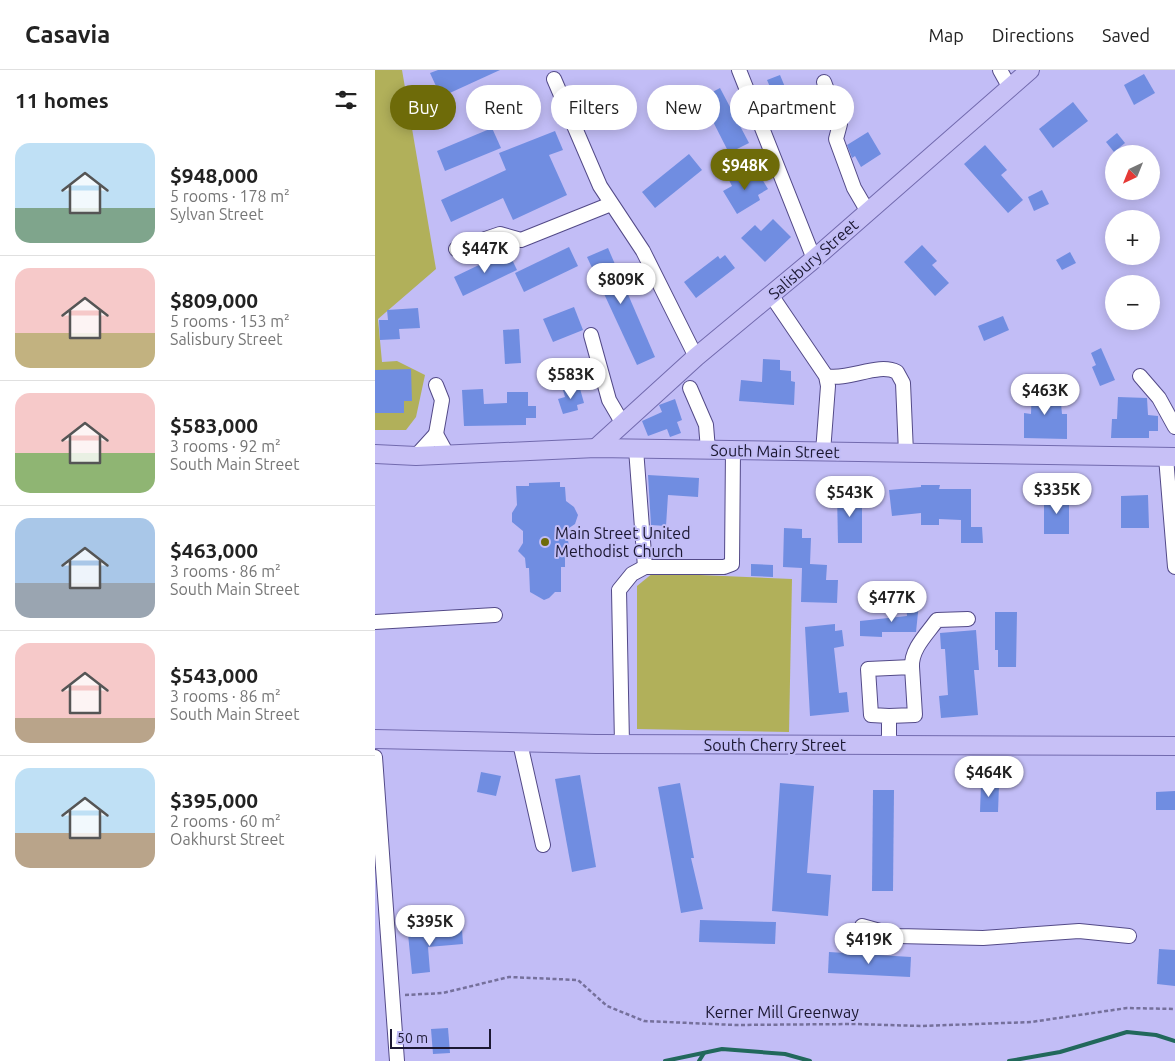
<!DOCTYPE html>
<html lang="en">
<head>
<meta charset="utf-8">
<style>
  :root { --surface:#fff; --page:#f2f2f2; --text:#222; --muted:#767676; --line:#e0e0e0; --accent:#6e6b09 }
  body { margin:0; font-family:Ubuntu,sans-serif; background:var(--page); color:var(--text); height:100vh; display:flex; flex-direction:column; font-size:19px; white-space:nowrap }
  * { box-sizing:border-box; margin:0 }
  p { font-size:16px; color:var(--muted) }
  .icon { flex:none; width:28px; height:28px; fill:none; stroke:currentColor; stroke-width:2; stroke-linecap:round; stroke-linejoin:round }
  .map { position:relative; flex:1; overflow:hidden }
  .side { display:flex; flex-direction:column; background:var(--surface); width:375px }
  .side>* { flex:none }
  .guide { position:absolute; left:15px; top:15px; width:475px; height:45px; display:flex; gap:10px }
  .needle { width:32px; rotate:223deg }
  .buttons { position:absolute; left:730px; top:75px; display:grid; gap:10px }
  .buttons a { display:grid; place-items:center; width:55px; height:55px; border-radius:50%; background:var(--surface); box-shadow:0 2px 12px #0003; font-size:25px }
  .scale { position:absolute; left:15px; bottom:12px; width:101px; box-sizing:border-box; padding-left:5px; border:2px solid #1c1832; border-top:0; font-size:14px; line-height:18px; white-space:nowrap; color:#1c1832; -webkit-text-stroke:4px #c2bdf6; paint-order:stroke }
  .price { position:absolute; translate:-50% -42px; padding:0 11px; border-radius:18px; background:#fff; color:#222; font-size:16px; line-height:32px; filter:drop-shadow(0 1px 2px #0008) }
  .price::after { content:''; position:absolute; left:50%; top:30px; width:15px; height:11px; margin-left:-8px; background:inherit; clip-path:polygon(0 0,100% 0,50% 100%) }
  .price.on { background:var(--accent); color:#fff }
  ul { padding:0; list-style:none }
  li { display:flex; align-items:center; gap:15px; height:125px; padding:0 15px }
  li+li { border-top:1px solid var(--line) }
  li span { display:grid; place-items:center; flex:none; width:140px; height:100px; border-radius:15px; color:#555 }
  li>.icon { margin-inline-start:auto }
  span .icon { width:60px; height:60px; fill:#fffc; stroke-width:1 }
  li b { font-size:21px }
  h2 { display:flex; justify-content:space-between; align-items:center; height:60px; padding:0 15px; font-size:21px }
  .tag { padding:0 18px; border-radius:22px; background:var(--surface); box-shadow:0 2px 12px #0003; font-size:18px; line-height:45px }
  .tag.on { background:var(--accent); color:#fff }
  header { display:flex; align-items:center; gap:30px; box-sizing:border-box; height:70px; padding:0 25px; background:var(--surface); border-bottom:1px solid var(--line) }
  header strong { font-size:24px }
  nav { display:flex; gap:28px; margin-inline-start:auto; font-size:18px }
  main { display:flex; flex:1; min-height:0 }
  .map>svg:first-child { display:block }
</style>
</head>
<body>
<header>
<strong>Casavia</strong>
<nav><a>Map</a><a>Directions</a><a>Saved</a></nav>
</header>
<main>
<section class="side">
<h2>11 homes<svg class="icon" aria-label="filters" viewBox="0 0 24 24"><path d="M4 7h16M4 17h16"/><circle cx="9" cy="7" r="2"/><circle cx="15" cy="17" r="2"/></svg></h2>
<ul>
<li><span style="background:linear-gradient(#bfe0f5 65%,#7fa58c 0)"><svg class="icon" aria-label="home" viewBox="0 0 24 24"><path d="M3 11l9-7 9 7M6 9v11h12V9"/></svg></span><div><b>$948,000</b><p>5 rooms · 178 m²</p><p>Sylvan Street</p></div></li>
<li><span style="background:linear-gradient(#f6c9c9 65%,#c2b280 0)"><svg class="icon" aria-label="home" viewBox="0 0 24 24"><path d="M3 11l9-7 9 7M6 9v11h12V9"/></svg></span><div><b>$809,000</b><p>5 rooms · 153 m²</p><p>Salisbury Street</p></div></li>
<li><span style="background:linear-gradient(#f6c9c9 60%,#8fb573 0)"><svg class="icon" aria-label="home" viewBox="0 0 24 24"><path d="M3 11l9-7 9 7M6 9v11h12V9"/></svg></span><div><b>$583,000</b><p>3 rooms · 92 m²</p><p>South Main Street</p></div></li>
<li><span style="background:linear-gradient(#a9c7e8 65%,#9aa5b1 0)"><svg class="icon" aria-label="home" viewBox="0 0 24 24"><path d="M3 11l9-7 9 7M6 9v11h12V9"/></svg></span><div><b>$463,000</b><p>3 rooms · 86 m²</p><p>South Main Street</p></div></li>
<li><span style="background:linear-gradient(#f6c9c9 75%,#b9a48a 0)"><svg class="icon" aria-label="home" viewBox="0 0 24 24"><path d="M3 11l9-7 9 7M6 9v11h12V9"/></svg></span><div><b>$543,000</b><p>3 rooms · 86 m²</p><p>South Main Street</p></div></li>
<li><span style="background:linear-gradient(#bfe0f5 65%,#b9a48a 0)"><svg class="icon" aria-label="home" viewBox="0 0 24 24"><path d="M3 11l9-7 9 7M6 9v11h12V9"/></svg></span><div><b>$395,000</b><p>2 rooms · 60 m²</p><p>Oakhurst Street</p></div></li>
</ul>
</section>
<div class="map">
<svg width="800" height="991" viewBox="0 0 800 991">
  <rect width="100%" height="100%" fill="#c2bdf6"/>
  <!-- green -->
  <g fill="#b1b05a">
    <path d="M0,0H27L61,199L3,249L7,292L22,291L50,305L41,347L31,360H0Z"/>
    <path d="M278,503L417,509L414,662L262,659V516Z"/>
  </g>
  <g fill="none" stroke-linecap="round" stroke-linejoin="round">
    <!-- stream -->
    <g stroke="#21685b" stroke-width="4">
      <path d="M290,991L347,979L410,984L435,991"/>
      <path d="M324,991L329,983"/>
      <path d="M634,991L685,982L752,962L781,965L800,971"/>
    </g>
  </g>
  <!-- building -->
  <g fill="#708de1">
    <path d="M63,0H125L66,27L55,3Z"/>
    <path d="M769,4L780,23L759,35L749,15Z"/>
    <path d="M405,5L410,17L415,15L423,35L406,42L392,10Z"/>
    <path d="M345,18L374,73L354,83L326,28Z"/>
    <path d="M698,32L713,51L678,78L664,59Z"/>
    <path d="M117,58L126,78L70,101L62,81Z"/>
    <path d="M180,61L188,80L174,85L192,125L138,150L128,128L76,152L66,130L131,100L124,83Z"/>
    <path d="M493,62L506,84L486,97L480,86L477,88L472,75Z"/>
    <path d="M742,63L750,73L739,82L731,72Z"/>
    <path d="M610,75L632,100L626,105L648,130L633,143L589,94Z"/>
    <path d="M314,84L327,100L280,138L267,122Z"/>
    <path d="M370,101L375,110L384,104L393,119L383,125L385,130L362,144L348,121L357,116L354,110Z"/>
    <path d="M667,120L674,134L659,141L653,127Z"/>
    <path d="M398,149L416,167L390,192L366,168L380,155L386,161Z"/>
    <path d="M547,175L562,191L557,195L574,213L560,226L529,192Z"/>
    <path d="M194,177L203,196L149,222L140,203Z"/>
    <path d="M233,178L280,287L262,295L212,187Z"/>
    <path d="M133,181L142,200L88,226L79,207Z"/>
    <path d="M695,182L701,193L687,200L681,190Z"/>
    <path d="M350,185L360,198L321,228L309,212L343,186L345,189Z"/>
    <path d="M199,237L208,260L178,272L168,249Z"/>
    <path d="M43,238L45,258L24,259L25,269L5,270L4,250H13L12,240Z"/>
    <path d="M628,246L634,260L609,271L603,256Z"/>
    <path d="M144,259L146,293L130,294L128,260Z"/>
    <path d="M726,278L740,310L725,316L717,297L721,295L716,283Z"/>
    <path d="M388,289L405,290V300L416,301V311L420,312L419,335L364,331L366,310L387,312Z"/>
    <path d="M36,299L37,331H29V343H0V300Z"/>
    <path d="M657,313H667V323H685L687,344H692V369L649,368V343L656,344Z"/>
    <path d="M204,315L209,333L202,335L203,340L188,344L183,329L190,327L188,320Z"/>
    <path d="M108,319L109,334L132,333V322H153V336H161V348H151V355L89,356L87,320Z"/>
    <path d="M743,327L772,328L773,345L783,346V361H774V368H736L737,349H742Z"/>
    <path d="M300,329L307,350L302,352L306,363L295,367L292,359L273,366L267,351L287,342L284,335Z"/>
    <path d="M273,405L324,408L323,427L293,425L291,456L276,455Z"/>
    <path d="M185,412V417H190L191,431L199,437L203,445L200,454L191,460L195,481L190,487V497H186V522H180L174,528L169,530L155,522L154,498H151L150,488L143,481L148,473V461L137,452V443L142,435L141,416H154V413Z"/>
    <path d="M546,415H565L564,419H596V457H607L608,473H586V450L564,449V455H546V443L517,446L514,420L546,417Z"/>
    <path d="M462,423H487V473H463Z"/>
    <path d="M773,425L774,458H746V426Z"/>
    <rect x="669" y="426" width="25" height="38"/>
    <path d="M409,458L427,459V468H436L435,494L452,495L451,510H463L462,533L426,532L427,498L408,497Z"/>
    <path d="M376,494L398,495V507L376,506Z"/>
    <path d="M531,533H544L541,562H507V567L485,566V551L532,546Z"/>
    <path d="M620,542H642L641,597H623V580H620Z"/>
    <path d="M460,554V561L467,560L469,576L459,578L464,623L472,622L474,642L435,646L430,557Z"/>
    <path d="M601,560L604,600H599L603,645L566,648L564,626L573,625L570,579H566L565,563Z"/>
    <path d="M106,702L126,706L121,726L102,722Z"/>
    <path d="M205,705L221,797L197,802L180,709Z"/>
    <path d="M305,713L319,788H316L328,839L306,843L283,717Z"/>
    <path d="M405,713L439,716L432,803L456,805L453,846L397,841Z"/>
    <path d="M606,714L624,715L623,742H605Z"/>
    <path d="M498,720H519L518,821H497Z"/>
    <path d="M800,721V740H781V722Z"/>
    <path d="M325,850L401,852L400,874L324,872Z"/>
    <path d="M87,859L88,874L53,877L55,902L37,904L33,864Z"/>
    <path d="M784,879L800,880V916L782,914Z"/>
    <path d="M454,882L536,887L535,907L453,903Z"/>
    <path d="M73,958L75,983L58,984L56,959Z"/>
  </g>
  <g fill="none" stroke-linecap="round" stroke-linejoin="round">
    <defs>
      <g id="minor">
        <path d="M364,0L439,189"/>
        <path d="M625,0L635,18"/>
        <path d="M179,9L225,116L268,181L321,287"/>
        <path d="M449,12L465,54L461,69L479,118L493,142"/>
        <path d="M81,179L125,164L146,170L236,134"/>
        <path d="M396,225L451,306L453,316L448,382"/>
        <path d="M216,265L234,330L248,354"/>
        <path d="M451,306C474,311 503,292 522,302L528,313L531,383"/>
        <path d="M765,306L784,328L800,357"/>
        <path d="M315,318L331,355L333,380"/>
        <path d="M61,364L67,330L61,315"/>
        <path d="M261,379L270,497"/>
        <path d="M41,386L61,364L72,384"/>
        <path d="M791,387L800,497"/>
        <path d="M0,552L120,545"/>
        <path d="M537,597C536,579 552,564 562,550L593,549"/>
        <path d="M145,673L168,775"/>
        <path d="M247,674L244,520L257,504L270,497H349L357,494L358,380"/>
        <path d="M514,676V646L496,645L493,599L537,597L540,645L514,646"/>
        <path d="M0,687L22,991"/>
        <path d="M487,856L523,866L608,868L704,861L754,866"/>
      </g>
      <g id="major">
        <path d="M221,378L321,287L439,189L655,0"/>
        <path d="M0,384L41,386L221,378L800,387"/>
        <path d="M0,669L221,674L800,676"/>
      </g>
    </defs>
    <!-- minor casing -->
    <use href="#minor" stroke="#534a88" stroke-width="16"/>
    <!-- major casing -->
    <use href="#major" stroke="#726aae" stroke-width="20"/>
    <!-- path -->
    <path stroke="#75709b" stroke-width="2.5" stroke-dasharray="4 2.5" stroke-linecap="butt" d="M30,925L68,923L134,907L203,910L232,936L269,951L360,955L479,954L547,956L656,952L752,938L800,939"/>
    <!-- minor -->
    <use href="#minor" stroke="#fff" stroke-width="14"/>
    <!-- major -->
    <use href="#major" stroke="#c7c0f6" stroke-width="18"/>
  </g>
  <!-- markers -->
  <circle fill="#6e6b09" stroke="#c2bdf6" stroke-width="2" cx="170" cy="472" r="5"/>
  <g text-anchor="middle" stroke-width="4" stroke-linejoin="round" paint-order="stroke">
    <!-- street labels -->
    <g font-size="16" fill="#1c1832" stroke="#c2bdf6">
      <text transform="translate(438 189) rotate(-41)" y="6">Salisbury Street</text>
      <text transform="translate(400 381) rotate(1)" y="6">South Main Street</text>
      <text x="400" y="681">South Cherry Street</text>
      <text x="407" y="948">Kerner Mill Greenway</text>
    </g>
    <!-- poi labels -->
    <g font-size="16" fill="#1c1832" stroke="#c2bdf6" text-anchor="start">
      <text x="180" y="469">Main Street United<tspan x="180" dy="18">Methodist Church</tspan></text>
    </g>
  </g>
</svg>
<div class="buttons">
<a><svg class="needle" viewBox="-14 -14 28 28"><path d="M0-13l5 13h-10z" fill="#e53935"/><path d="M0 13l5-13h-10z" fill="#767676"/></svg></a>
<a>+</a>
<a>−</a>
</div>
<div class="scale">50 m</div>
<b class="price on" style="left:370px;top:121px">$948K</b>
<b class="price" style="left:110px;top:204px">$447K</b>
<b class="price" style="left:246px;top:235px">$809K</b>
<b class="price" style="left:196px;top:330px">$583K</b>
<b class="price" style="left:670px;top:346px">$463K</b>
<b class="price" style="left:682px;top:445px">$335K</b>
<b class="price" style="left:475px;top:448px">$543K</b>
<b class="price" style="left:517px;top:553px">$477K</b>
<b class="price" style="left:614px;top:728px">$464K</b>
<b class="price" style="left:55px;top:877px">$395K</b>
<b class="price" style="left:494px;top:895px">$419K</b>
<div class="guide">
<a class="tag on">Buy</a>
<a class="tag">Rent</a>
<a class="tag">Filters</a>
<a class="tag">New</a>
<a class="tag">Apartment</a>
</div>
</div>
</main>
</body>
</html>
